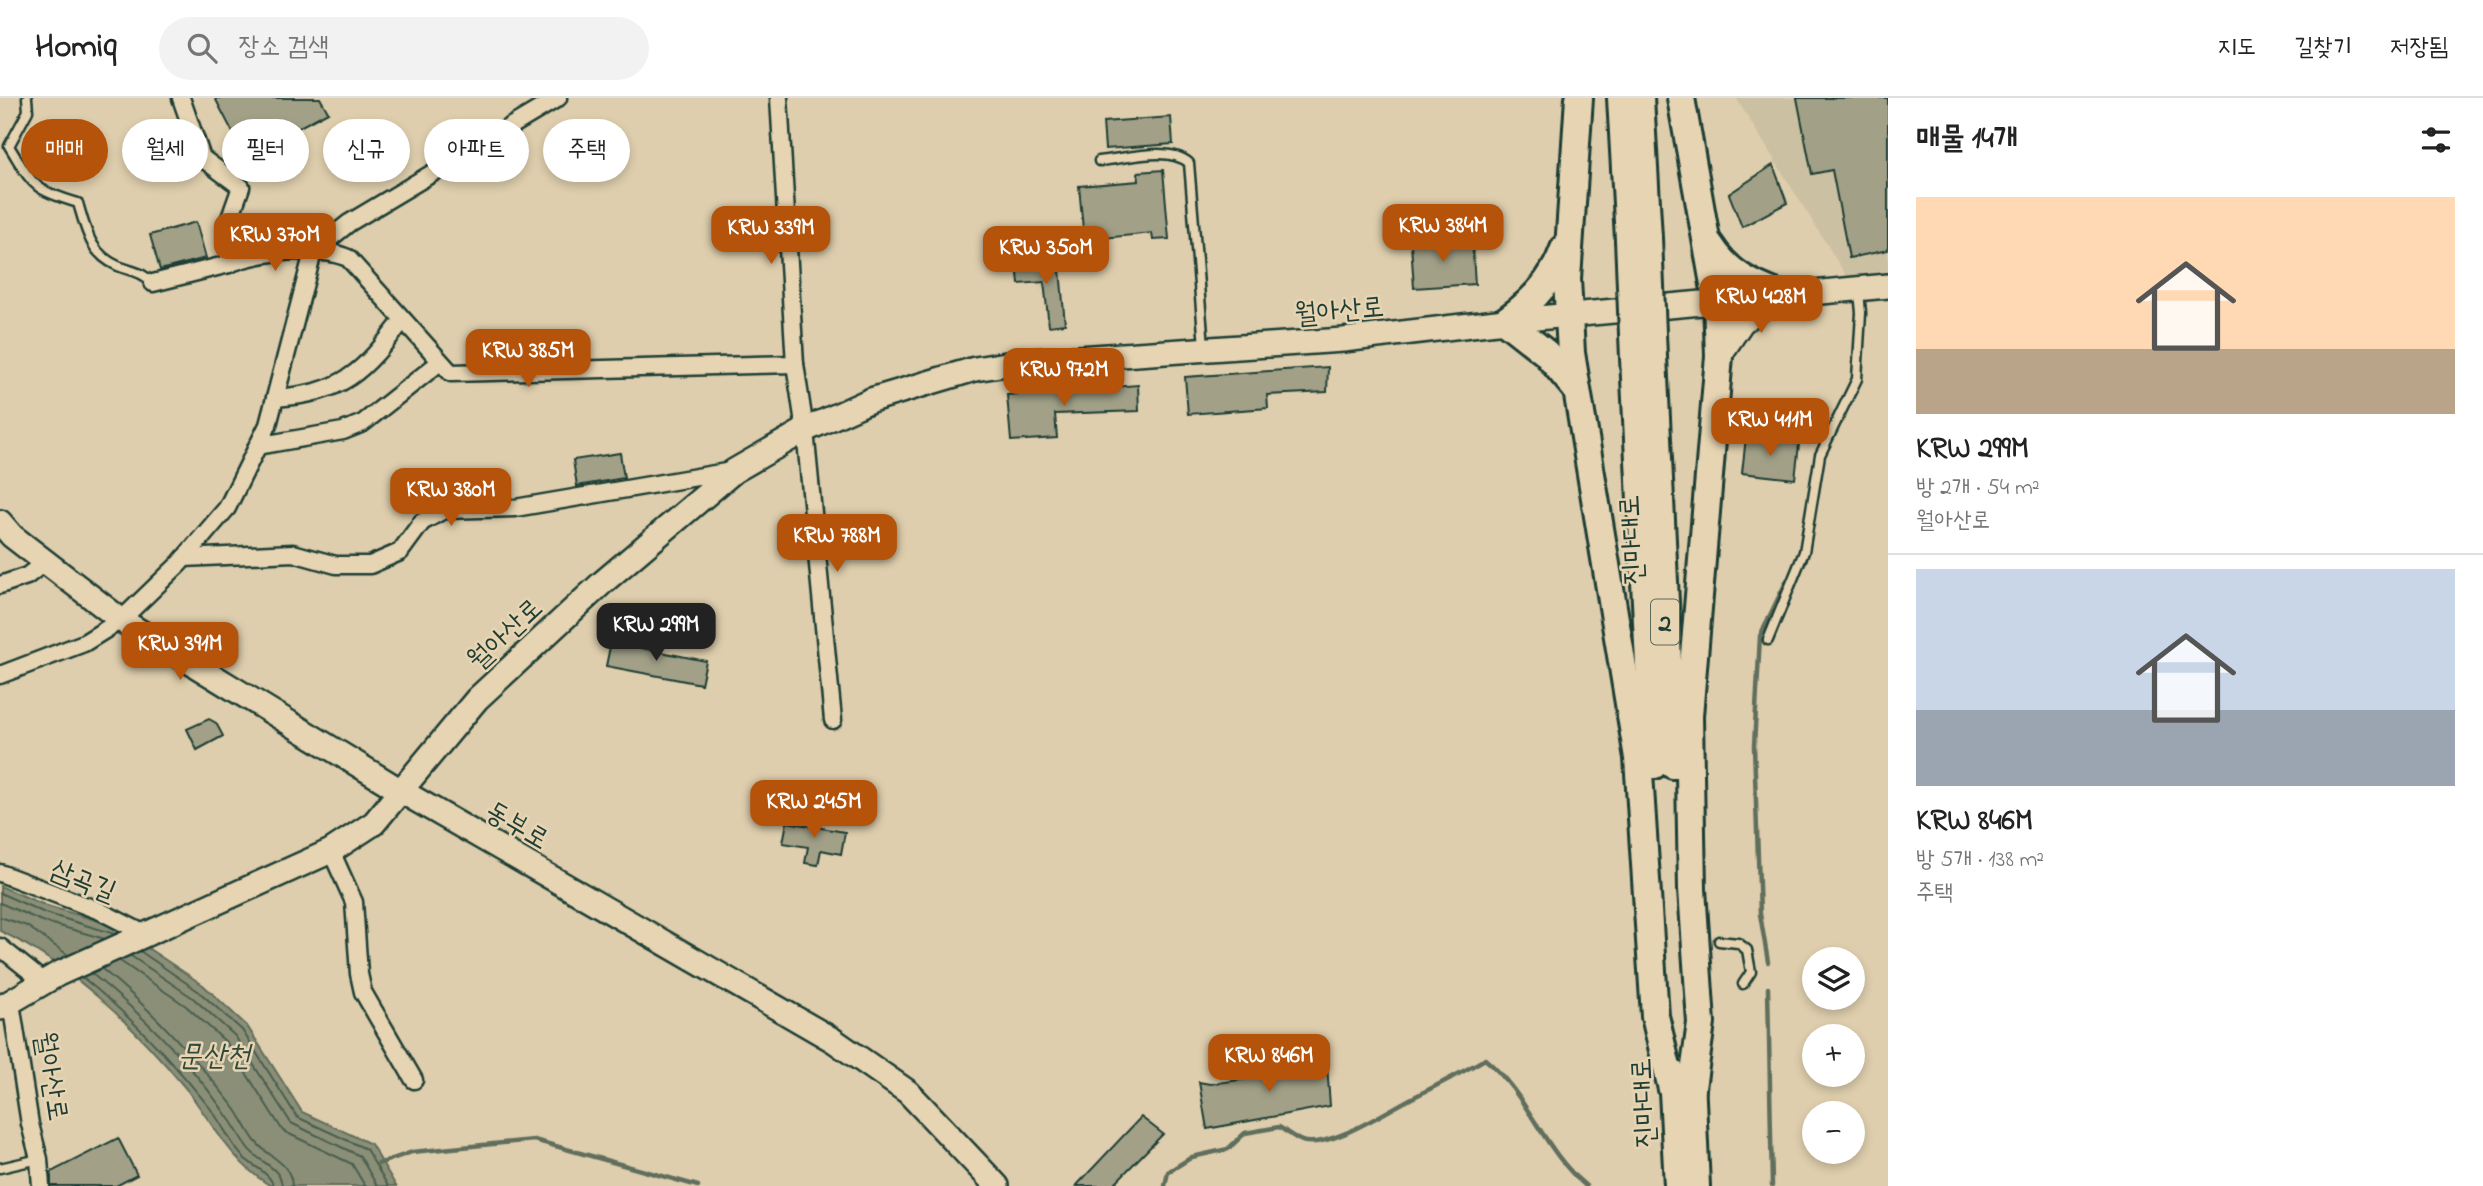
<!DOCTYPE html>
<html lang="ko">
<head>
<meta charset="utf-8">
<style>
  :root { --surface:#fff; --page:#f2f2f2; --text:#222; --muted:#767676; --line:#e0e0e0; --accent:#b45309 }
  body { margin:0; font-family:"Indie Flower","Poor Story",sans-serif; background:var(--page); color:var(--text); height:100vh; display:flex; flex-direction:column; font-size:26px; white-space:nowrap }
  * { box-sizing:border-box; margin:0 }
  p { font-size:23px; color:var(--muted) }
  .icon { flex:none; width:38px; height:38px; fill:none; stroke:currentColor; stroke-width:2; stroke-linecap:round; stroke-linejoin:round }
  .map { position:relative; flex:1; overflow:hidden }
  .details { display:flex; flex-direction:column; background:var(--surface); width:595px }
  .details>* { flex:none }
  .top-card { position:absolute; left:21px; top:21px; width:665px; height:63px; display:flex; gap:14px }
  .tools { position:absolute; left:1802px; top:849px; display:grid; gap:14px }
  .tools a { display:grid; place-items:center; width:63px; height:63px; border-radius:50%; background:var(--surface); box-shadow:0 4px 10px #0003; font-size:35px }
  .price { position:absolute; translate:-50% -60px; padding:0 16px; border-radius:14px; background:var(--accent); color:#fff; font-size:23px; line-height:46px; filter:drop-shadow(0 2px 4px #0008) }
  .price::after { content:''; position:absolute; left:50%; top:42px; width:21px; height:16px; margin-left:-10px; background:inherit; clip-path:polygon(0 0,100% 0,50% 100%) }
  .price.current { background:#222; color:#fff }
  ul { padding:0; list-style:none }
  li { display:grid; align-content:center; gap:14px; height:371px; padding:0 28px }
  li+li { border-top:2px solid var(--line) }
  li span { display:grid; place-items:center; height:217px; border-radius:0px; color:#555 }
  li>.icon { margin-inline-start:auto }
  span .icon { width:126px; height:126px; fill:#fffc; stroke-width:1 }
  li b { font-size:30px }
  h2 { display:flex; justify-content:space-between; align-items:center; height:84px; padding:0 28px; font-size:30px }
  .chip { padding:0 24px; border-radius:32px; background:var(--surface); box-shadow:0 4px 10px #0003; font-size:24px; line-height:63px }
  .chip.current { background:var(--accent); color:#fff }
  header { display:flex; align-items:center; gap:42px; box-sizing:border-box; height:98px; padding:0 35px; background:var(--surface); border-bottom:2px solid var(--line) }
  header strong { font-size:33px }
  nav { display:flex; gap:38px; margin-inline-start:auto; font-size:24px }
  .search { width:490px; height:63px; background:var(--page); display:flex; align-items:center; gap:18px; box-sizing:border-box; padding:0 24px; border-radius:38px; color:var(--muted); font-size:26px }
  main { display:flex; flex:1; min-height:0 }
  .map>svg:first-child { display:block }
</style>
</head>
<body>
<header>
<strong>Homiq</strong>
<div class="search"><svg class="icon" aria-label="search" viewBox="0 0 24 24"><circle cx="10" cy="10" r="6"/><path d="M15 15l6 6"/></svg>장소 검색</div>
<nav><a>지도</a><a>길찾기</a><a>저장됨</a></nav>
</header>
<main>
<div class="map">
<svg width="1888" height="1088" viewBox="0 0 1888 1088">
  <rect width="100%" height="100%" fill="#decead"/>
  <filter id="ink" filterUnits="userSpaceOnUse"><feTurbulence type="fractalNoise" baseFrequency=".0143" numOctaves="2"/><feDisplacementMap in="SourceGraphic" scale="14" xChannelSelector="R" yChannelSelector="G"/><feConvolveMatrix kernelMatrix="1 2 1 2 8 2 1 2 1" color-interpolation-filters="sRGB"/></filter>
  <g filter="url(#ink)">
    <!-- built -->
    <path fill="#ccc0a2" d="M1736,0H1888V176L1847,179Z"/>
    <!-- water -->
    <path fill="#8b8f78" stroke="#606e5d" stroke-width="2" d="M0,788L47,808L113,827L203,887L247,928L302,1014L371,1046L396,1088H271C233,1066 213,1026 187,992C138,932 71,866 0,833Z"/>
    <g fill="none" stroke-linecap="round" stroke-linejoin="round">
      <!-- shore -->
      <g stroke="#4a5e4f" stroke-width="2">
        <path d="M0,795L45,815L115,836"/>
        <path d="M0,805L42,823L105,841"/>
        <path d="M0,819L27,828L68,857"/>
        <path d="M140,853L198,893L242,932L297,1019L366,1051L388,1088"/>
        <path d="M131,858L193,900L235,938L291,1025L360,1058L377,1088"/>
        <path d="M120,863L186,908L227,945L283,1033L352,1066L365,1088"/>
        <path d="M102,871C152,911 193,957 233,1008C242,1019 247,1033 256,1044C269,1060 291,1064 292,1088"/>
        <path d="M91,875C143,917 190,964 227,1018C235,1028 240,1040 248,1050C258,1064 281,1069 282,1088"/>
        <path d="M82,879C131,918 171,961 210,1010C222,1025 230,1045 243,1059C252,1068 271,1075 273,1088"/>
      </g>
      <!-- stream -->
      <g stroke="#606e5d" stroke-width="4.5">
        <path d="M1768,864L1760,816L1754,648L1760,538L1787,482"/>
        <path d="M1768,890L1772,1088"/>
        <path d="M378,1066L412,1054L534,1042L698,1088"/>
        <path d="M1165,1088L1168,1074L1192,1059L1228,1051L1245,1035L1279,1029C1286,1033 1294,1040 1302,1043C1330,1052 1389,1011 1414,999C1438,987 1461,975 1485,961C1528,997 1543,1052 1586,1088"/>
      </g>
    </g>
    <!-- building -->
    <g fill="#a2a188" stroke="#1f3d34" stroke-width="2">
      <path d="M215,0H320L328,14L245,58Z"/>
      <path d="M1797,0H1888V152L1849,160L1832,72L1812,76Z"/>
      <path d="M1171,19L1173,46L1105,51L1103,24Z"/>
      <path d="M1773,67L1787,105L1742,129L1729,96Z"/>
      <path d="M1163,72L1169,141L1153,142L1152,135L1084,142L1079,88L1139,83L1138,74Z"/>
      <path d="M196,124L206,160L160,172L150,137Z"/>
      <path d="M1472,142L1475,186L1414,190L1411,146Z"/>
      <path d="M1059,161L1065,226L1049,228L1044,184L1019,186L1017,165Z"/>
      <path d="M1328,269L1327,294L1267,297L1268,310L1188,316L1185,279Z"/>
      <path d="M1138,287L1139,313L1055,316L1057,340L1011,343L1007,297Z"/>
      <path d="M1746,339L1799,346L1795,381L1742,375Z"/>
      <path d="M620,355L624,380L577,388L573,362Z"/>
      <path d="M611,544L706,563L701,586L606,568Z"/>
      <path d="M209,621L216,625L223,638L197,652L187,631Z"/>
      <path d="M787,724L845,734L841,756L821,752L818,767L805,765L808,749L783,745Z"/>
      <path d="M1326,953L1330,1008L1207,1031L1199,984L1210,986L1292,975L1293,959Z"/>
      <path d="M1141,1019L1163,1036L1112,1088H1076Z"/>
      <path d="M118,1040L137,1077L116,1088H51V1074Z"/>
    </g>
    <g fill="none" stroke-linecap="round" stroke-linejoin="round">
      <defs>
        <g id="service">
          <path d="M27,0L28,13L9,48C34,88 31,91 78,105C86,132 90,156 118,168C133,174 141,173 153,185"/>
          <path d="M1099,63C1125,61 1169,47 1189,65L1204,248"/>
          <path d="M1768,542L1804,454L1820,357L1857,281L1861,215L1859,193"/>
          <path d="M1719,843L1738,845L1747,852L1751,874L1743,886"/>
          <path d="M0,1070L39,1061"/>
        </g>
        <g id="minor">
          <path d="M779,0L795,266L805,332L833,622"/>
          <path d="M229,166C256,154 320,147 348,160L451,275L795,266"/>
          <path d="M153,185L229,166L230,120L241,89L202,60L181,0"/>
          <path d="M275,300C344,295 362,275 403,222"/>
          <path d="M257,348L343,333L363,325L440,264"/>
          <path d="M184,460L293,455L336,467H370L400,454L422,424L444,412L515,410L732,373"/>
          <path d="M0,487L27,478L45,464"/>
          <path d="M0,577L84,545L121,522L179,466L227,410L268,327L313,154L349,125L558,0"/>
          <path d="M331,753L354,804L359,876L363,894L414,982"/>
          <path d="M0,775L100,813L147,837"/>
          <path d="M0,849L45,885"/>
          <path d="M11,905L30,1026L39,1061L41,1088"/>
        </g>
        <g id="secondary">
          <path d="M1719,258L1742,224L1779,197"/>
          <path d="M0,424L12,438L121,522L401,693L833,942L908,994L997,1088"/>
          <path d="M0,910L58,876L331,753L374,725L477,601L602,485L734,373L805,332L871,302L975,271L1019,264L1343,242L1505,223L1888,188"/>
        </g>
        <g id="trunk">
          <path d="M1579,0L1567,181L1571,255L1638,660L1655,918L1672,991"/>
          <path d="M1621,0L1629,141"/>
          <path d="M1640,0L1648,140"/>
          <path d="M1681,0L1717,203L1719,258L1689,618L1692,791L1701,925L1691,997"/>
          <path d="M1710,147C1728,175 1749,186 1780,197"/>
          <path d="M1564,151C1553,182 1532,205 1505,223L1546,255L1575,290"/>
          <path d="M1653,259L1673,667"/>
          <path d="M1634,260L1654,667"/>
          <path d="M1672,975L1678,1088"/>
          <path d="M1691,981L1696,1088"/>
        </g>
      </defs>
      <!-- service casing -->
      <use href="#service" stroke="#1f3d34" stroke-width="13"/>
      <!-- minor casing -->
      <use href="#minor" stroke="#1f3d34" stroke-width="21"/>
      <!-- secondary casing -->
      <use href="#secondary" stroke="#1f3d34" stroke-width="28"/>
      <!-- trunk casing -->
      <use href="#trunk" stroke="#1f3d34" stroke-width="32"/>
      <!-- service -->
      <use href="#service" stroke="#e6d4b2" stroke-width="8"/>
      <!-- minor -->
      <use href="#minor" stroke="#e6d4b2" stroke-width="16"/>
      <!-- secondary -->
      <use href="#secondary" stroke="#e6d4b2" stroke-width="23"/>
      <!-- trunk -->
      <use href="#trunk" stroke="#e6d4b2" stroke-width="26"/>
      <defs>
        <g id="trunk-bridge">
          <path d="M1648,140L1653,259"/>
          <path d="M1629,141L1634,260"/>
        </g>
      </defs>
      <!-- trunk-bridge casing -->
      <use href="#trunk-bridge" stroke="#1f3d34" stroke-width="32" stroke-linecap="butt"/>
      <!-- trunk-bridge -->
      <use href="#trunk-bridge" stroke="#e6d4b2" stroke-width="26"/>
    </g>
  </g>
  <g text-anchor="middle" stroke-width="5" stroke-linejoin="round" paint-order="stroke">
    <!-- shield labels -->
    <rect fill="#e6d4b2" stroke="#5b6a5a" stroke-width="2" x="1651" y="501.5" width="28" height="45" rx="5"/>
    <g font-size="26" font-weight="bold" fill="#1f3d34">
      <text x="1665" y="533">2</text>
    </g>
    <!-- street labels -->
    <g font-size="28" fill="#1f3d34" stroke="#e6d4b2">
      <text transform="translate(1339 211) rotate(-5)" y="10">월아산로</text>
      <text transform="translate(1630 442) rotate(-93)" y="10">진마대로</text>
      <text transform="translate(504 535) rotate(-43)" y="10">월아산로</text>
      <text transform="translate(518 726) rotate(30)" y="10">동부로</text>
      <text transform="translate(84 781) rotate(22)" y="10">삼곡길</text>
      <text transform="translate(53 978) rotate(81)" y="10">월아산로</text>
      <text transform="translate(1642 1005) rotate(-93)" y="10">진마대로</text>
    </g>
    <!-- water labels -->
    <g font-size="30" font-style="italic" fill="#2f493e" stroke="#e6d4b2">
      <text x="214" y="967">문산천</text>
    </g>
  </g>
</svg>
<div class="tools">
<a><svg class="icon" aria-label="layers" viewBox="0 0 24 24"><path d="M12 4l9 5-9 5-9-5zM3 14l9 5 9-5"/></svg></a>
<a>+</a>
<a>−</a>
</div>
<b class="price" style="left:1443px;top:166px">KRW 384M</b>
<b class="price" style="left:771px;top:168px">KRW 339M</b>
<b class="price" style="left:275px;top:175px">KRW 370M</b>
<b class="price" style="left:1046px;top:188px">KRW 350M</b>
<b class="price" style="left:1761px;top:237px">KRW 428M</b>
<b class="price" style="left:528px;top:291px">KRW 385M</b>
<b class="price" style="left:1064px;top:310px">KRW 972M</b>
<b class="price" style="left:1770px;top:360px">KRW 411M</b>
<b class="price" style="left:451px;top:430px">KRW 380M</b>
<b class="price" style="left:837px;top:476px">KRW 788M</b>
<b class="price current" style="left:656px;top:565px">KRW 299M</b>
<b class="price" style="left:180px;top:584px">KRW 391M</b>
<b class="price" style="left:814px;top:742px">KRW 245M</b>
<b class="price" style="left:1269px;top:996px">KRW 846M</b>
<div class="top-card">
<a class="chip current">매매</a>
<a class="chip">월세</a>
<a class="chip">필터</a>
<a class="chip">신규</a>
<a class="chip">아파트</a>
<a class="chip">주택</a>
</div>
</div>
<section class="details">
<h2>매물 14개<svg class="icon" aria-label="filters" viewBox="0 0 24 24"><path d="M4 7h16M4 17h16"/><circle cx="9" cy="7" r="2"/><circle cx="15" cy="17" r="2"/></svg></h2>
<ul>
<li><span style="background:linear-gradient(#ffd9b3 70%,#b9a48a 0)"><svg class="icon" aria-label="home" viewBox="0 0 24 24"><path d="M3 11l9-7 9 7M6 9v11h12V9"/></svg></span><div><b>KRW 299M</b><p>방 2개 · 54 m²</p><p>월아산로</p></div></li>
<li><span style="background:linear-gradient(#c9d6e8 65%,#9aa5b1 0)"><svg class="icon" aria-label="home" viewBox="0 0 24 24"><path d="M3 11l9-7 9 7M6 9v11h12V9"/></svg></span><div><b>KRW 846M</b><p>방 5개 · 138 m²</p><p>주택</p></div></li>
</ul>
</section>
</main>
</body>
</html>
